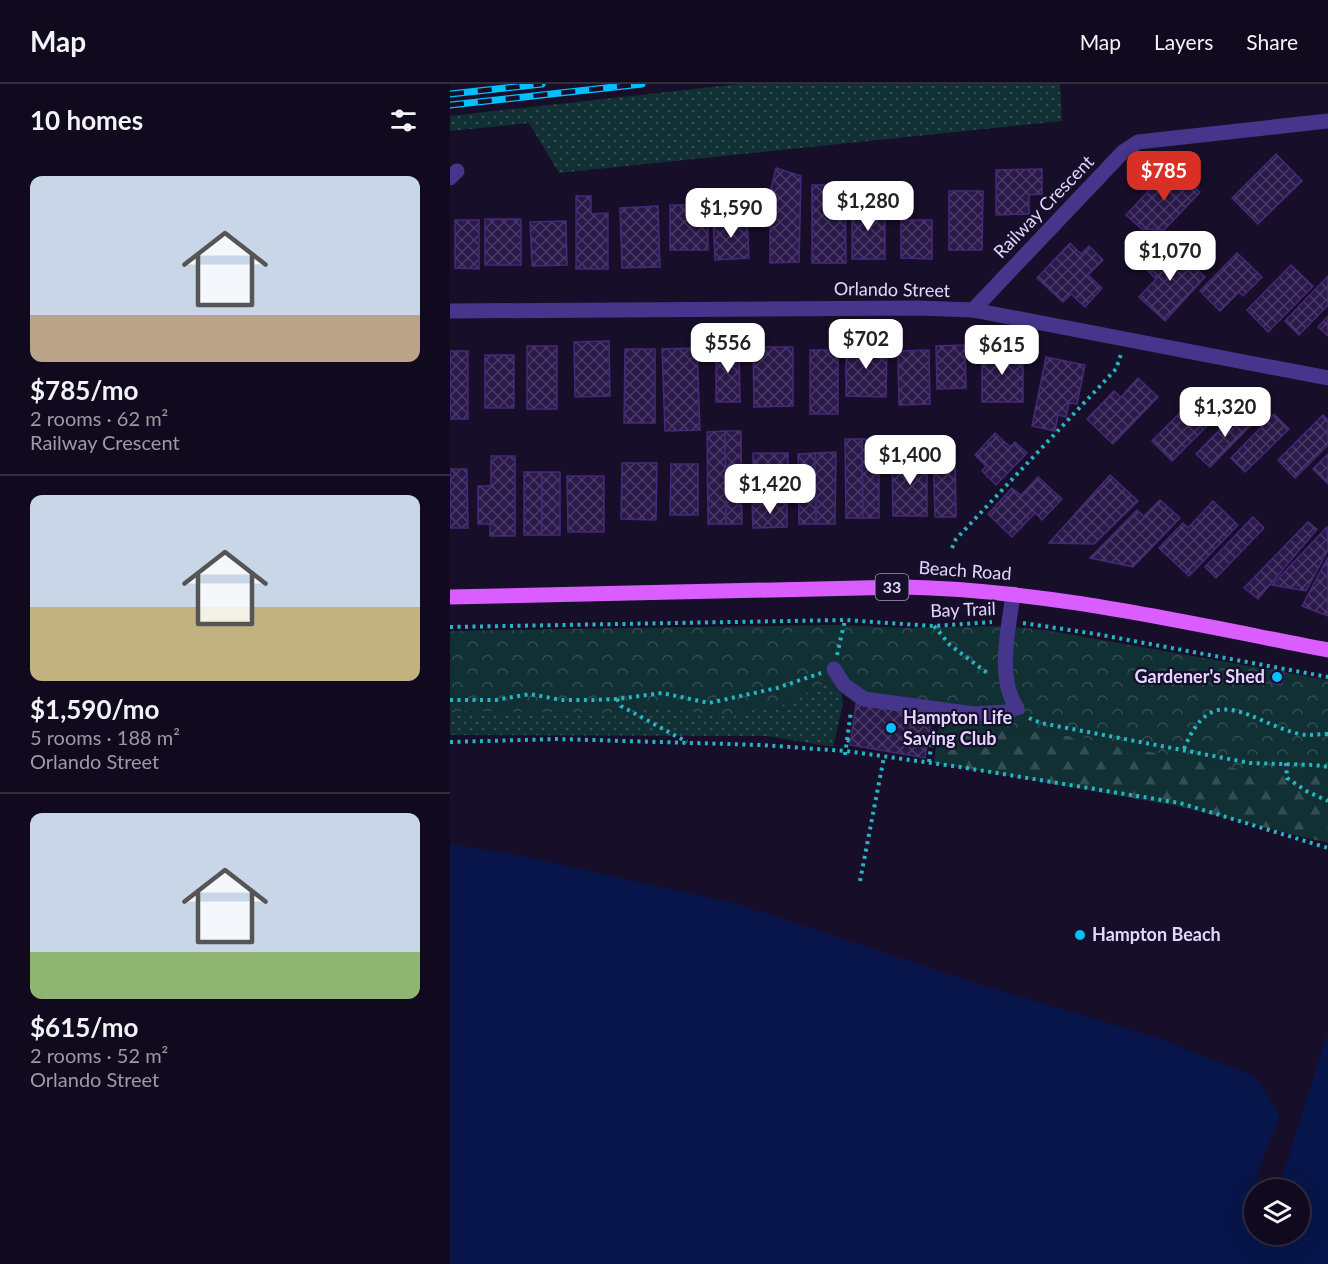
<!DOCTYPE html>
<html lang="en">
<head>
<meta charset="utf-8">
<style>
  :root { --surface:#110a1f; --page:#1e182c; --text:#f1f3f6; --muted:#9c9aa4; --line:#302b3d; --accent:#d93025 }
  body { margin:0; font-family:Lato,sans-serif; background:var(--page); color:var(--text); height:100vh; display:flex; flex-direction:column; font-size:22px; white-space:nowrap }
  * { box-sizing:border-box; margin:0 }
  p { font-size:20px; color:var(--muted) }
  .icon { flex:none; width:33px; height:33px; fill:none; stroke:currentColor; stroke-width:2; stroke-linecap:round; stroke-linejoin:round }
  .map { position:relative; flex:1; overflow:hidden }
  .details { display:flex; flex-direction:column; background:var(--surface); width:450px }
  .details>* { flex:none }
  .fabs { position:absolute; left:794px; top:1095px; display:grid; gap:12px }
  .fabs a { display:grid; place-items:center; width:66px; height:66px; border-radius:50%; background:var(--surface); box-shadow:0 6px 24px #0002,0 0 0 2px var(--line); font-size:30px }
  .price { position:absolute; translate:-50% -51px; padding:0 14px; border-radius:12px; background:#fff; color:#222; font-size:20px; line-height:39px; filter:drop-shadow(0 2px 3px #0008) }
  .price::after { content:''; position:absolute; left:50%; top:36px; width:18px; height:14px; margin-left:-9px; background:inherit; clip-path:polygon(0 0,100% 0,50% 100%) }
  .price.current { background:var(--accent); color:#fff }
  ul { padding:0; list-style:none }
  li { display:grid; align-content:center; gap:12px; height:318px; padding:0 30px }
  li+li { border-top:2px solid var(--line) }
  li span { display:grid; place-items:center; height:186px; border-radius:12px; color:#555 }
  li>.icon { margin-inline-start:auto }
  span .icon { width:108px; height:108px; fill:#fffc; stroke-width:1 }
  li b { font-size:26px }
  h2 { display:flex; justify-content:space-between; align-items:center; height:72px; padding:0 30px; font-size:26px }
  header { display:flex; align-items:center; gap:36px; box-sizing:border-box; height:84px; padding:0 30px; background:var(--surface); border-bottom:2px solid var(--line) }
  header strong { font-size:28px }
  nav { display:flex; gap:33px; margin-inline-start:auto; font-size:21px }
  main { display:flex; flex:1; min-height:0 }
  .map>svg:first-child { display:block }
</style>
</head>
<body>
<header>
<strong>Map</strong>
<nav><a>Map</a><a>Layers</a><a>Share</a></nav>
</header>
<main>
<section class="details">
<h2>10 homes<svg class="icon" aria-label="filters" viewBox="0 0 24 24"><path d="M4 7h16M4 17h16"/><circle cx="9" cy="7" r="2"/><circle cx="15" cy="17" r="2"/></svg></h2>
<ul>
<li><span style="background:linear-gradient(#c9d6e8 75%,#b9a48a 0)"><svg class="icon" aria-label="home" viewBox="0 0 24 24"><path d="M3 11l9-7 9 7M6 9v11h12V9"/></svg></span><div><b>$785/mo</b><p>2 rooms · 62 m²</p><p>Railway Crescent</p></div></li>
<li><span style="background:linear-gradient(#c9d6e8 60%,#c2b280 0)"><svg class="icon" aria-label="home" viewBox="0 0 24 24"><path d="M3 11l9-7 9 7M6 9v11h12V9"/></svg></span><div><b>$1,590/mo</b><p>5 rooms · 188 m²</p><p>Orlando Street</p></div></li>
<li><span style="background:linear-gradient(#c9d6e8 75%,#8fb573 0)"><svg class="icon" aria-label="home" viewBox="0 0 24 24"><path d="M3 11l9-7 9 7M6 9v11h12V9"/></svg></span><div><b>$615/mo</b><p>2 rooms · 52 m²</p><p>Orlando Street</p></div></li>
</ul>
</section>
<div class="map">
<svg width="878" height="1180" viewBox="0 0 878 1180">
  <defs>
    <pattern id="grass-dots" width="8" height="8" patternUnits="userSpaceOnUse" patternTransform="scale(1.5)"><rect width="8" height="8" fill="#113034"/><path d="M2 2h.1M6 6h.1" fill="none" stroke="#334d52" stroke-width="1.8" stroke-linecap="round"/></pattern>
    <pattern id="forest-firs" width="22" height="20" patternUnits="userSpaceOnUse" patternTransform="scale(1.5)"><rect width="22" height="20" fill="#113034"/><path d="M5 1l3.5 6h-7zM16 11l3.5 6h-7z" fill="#334d52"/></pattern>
    <pattern id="park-crowns" width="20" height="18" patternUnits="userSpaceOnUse" patternTransform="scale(1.5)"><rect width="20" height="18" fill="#113034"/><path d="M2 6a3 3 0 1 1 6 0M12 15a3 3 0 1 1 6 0" fill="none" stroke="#334d52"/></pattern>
    <pattern id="building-cross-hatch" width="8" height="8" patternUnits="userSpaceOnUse" patternTransform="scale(1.5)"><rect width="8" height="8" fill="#2b194b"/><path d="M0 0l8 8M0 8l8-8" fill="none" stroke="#493a66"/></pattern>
  </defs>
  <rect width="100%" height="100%" fill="#170e29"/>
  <!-- grass -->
  <g fill="url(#grass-dots)">
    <path d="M289,0H610L612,37L109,89L79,39L0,47V32Z"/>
    <path d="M378,598L392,610L393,619L383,663L316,652L0,651V627L160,629L203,622L269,632L332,621Z"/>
  </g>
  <!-- forest -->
  <path fill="url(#forest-firs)" d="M490,632L529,640L625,653L805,688H854L878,693V759L727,722L484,679Z"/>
  <!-- park -->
  <path fill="url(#park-crowns)" d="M386,541L459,544L550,542L595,546L878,596V693L854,688H805L625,653L529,640L482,630L406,620L378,598L332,621L269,632L203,622L160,629L0,627V547Z"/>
  <!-- water -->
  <path fill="#07154a" d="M0,760L72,772L288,820L525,899L705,953L806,993L830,1031L806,1095L815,1105L804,1106V1150H849V1106L817,1105L829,1103L878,947V1180H0Z"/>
  <!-- building -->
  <g fill="url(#building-cross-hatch)" stroke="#452979" stroke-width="1.5">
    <path d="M826,70L852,97L808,140L782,114Z"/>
    <path d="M722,82L750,108L714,146L692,145L676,131Z"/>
    <path d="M326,84L351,92L349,178L320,179V142H312Z"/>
    <path d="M592,85V110L579,111V130L546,131V86Z"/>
    <path d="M362,101H395L396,179H362Z"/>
    <path d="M499,107H533L532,166H499Z"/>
    <path d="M126,112H141V130L158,129V185H126Z"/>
    <rect x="220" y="121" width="38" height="45"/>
    <rect x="402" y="121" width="33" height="54"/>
    <path d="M208,122L210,183L172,184L170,124Z"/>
    <path d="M297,134L299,174L265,176L263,135Z"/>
    <rect x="35" y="135" width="36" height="46"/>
    <path d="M5,136H29V185L5,184Z"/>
    <path d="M451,136H482V175L451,174Z"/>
    <path d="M116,137L117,181L82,182L80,138Z"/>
    <path d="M620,159L631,170L639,162L653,176L638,191L652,204L635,223L621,210L613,218L587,194Z"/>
    <path d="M720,160L755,193L715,237L689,213L706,195L696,185Z"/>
    <path d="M787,169L812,193L793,212L789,208L770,227L750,207Z"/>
    <path d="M841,181L863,202L818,248L797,226Z"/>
    <path d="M878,192V221L849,251L835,237Z"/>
    <path d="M878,232V252L868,243Z"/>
    <path d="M159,257L160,312L125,313L124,258Z"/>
    <path d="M396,259H437L436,313L396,312Z"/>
    <path d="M515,261L516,304L487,305L486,262Z"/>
    <rect x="77" y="262" width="30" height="63"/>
    <path d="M266,262H289L290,318H266Z"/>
    <path d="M303,263H343V322L304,323Z"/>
    <path d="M247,264L250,346L215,347L212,265Z"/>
    <path d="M175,265H205V339H174Z"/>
    <rect x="360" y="266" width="28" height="64"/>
    <path d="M479,266L480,320L449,321L448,267Z"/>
    <rect x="0" y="267" width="18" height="68"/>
    <rect x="532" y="267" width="41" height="51"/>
    <rect x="35" y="271" width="29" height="53"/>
    <path d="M596,273L635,281L627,320L619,319L616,333L608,331L605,347L582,342Z"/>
    <path d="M688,294L708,313L663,360L637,335L664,307L671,313Z"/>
    <path d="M742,317L762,337L722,377L702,357Z"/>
    <path d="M790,325L804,338L760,383L746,370Z"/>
    <path d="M824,330L839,345L795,388L781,374Z"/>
    <path d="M873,331L878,336V361L845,394L828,376Z"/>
    <path d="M275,347H291L292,440H276Z"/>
    <path d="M275,347L276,440H258L257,348Z"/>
    <path d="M545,349L560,363L565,358L577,369L546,401L532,387L536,382L525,371Z"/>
    <path d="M395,355H412L413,434H396Z"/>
    <path d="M412,355H429V434H413Z"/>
    <path d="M505,361L506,433H485L483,362Z"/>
    <path d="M386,368L385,440H366L365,369Z"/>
    <path d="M303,369H338V391L303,392Z"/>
    <path d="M365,369L366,440H349L348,370Z"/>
    <path d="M878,370V400L863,385Z"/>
    <path d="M41,372H65V452H40V440H28V402H41Z"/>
    <path d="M477,372V432H443L442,373Z"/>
    <path d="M172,379H207L206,436L171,435Z"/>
    <path d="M221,380H248V431H220Z"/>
    <path d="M0,385H17L18,444H0Z"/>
    <rect x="74" y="388" width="18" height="63"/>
    <rect x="92" y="388" width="18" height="63"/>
    <path d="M660,391L688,417L644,460L599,459Z"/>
    <path d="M117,392H154V448H118Z"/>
    <path d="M588,393L612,415L592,436L585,429L562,453L538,430L562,404L571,411Z"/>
    <path d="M710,416L730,434L683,483L640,474L687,426L694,432Z"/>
    <path d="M763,417L788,441L739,492L709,464L733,439L738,444Z"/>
    <path d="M337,419V443L303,444L302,420Z"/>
    <path d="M803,433L814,444L766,494L755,483Z"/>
    <path d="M858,438L867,445L808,515L794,504Z"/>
    <path d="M877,443L878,466L856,507L822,501Z"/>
    <path d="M878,473V532L852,522Z"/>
    <path d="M822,586L834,588L832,601L820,599Z"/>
    <path d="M406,620L482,630L475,674L400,661Z"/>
  </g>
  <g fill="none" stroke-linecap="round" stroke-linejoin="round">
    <!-- path -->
    <g stroke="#27b5c2" stroke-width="4" stroke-dasharray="3 4.5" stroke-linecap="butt">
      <path d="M502,464L506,455L666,285L671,270"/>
      <path d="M573,539L646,550L878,593"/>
      <path d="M484,542L500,561L540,591"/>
      <path d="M0,543L395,536L484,542L542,538"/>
      <path d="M387,571L395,536"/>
      <path d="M167,615L171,622L237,658"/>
      <path d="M0,616H46L80,610L111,616H142L167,615L212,609L259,619L327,604L371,589"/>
      <path d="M579,634L591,639L800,679L865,681L878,683"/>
      <path d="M397,656L401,627"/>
      <path d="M0,658L108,655L311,661L396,667L510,683L730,719L878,764"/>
      <path d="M734,665C763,593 800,639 850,650C860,652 868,650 878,650"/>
      <path d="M395,671L397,656L400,657"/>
      <path d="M479,678L484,640"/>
      <path d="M836,679L837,694L858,708L878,717"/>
      <path d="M410,797L434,673"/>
    </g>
    <!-- minor -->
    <g stroke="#46368b" stroke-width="15">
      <path d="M0,94L7,87"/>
      <path d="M523,226L673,68L688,58L878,37"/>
      <path d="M0,227L470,224L523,226L878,294"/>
      <path d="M384,585L394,601L414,615L524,630L556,628L567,624C546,594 559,543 563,510"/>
    </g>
    <!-- major -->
    <path stroke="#da5dff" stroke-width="15" d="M0,513L454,503C597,506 737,539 878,566"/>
    <defs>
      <g id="rail">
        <path d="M0,10L92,0"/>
        <path d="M0,21L192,0"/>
      </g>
    </defs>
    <!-- rail casing -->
    <use href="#rail" stroke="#02c0ff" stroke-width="7"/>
    <!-- rail -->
    <use href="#rail" stroke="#170e29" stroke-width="4.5" stroke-dasharray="14" stroke-linecap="butt"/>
  </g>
  <!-- markers -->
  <g fill="#02c0ff" stroke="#170e29" stroke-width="2">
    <circle cx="827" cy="593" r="6"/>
    <circle cx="441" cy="644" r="6"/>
    <circle cx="630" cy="851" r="6"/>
  </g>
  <g text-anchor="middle" stroke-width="4.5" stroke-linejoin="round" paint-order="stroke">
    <!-- shield labels -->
    <rect fill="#170e29" stroke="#a49abf" stroke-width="1.5" x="425.5" y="490" width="33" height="26" rx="4.5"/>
    <g font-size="16" font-weight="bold" fill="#e1d6ff">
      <text x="442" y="509">33</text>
    </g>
    <!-- street labels -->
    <g font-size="18" fill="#e1d6ff" stroke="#170e29">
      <text transform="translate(594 123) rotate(-46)" y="6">Railway Crescent</text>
      <text transform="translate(442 206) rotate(1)" y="6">Orlando Street</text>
      <text transform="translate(515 487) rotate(4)" y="6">Beach Road</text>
      <text transform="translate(513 526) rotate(-2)" y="6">Bay Trail</text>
    </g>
    <!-- poi labels -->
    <g font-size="18" font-weight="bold" fill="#e1d6ff" stroke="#170e29" text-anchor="start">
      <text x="815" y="599" text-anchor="end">Gardener's Shed</text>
      <text x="453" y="640">Hampton Life<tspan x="453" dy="21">Saving Club</tspan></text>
      <text x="642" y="857">Hampton Beach</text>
    </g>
  </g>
</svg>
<div class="fabs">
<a><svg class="icon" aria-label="layers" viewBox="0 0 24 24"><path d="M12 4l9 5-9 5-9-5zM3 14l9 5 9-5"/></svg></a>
</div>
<b class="price current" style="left:714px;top:118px">$785</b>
<b class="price" style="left:418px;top:148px">$1,280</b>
<b class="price" style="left:281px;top:155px">$1,590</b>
<b class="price" style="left:720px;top:198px">$1,070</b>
<b class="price" style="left:416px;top:286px">$702</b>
<b class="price" style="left:278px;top:290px">$556</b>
<b class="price" style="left:552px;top:292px">$615</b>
<b class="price" style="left:775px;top:354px">$1,320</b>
<b class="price" style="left:460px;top:402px">$1,400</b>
<b class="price" style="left:320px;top:431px">$1,420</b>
</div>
</main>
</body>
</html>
